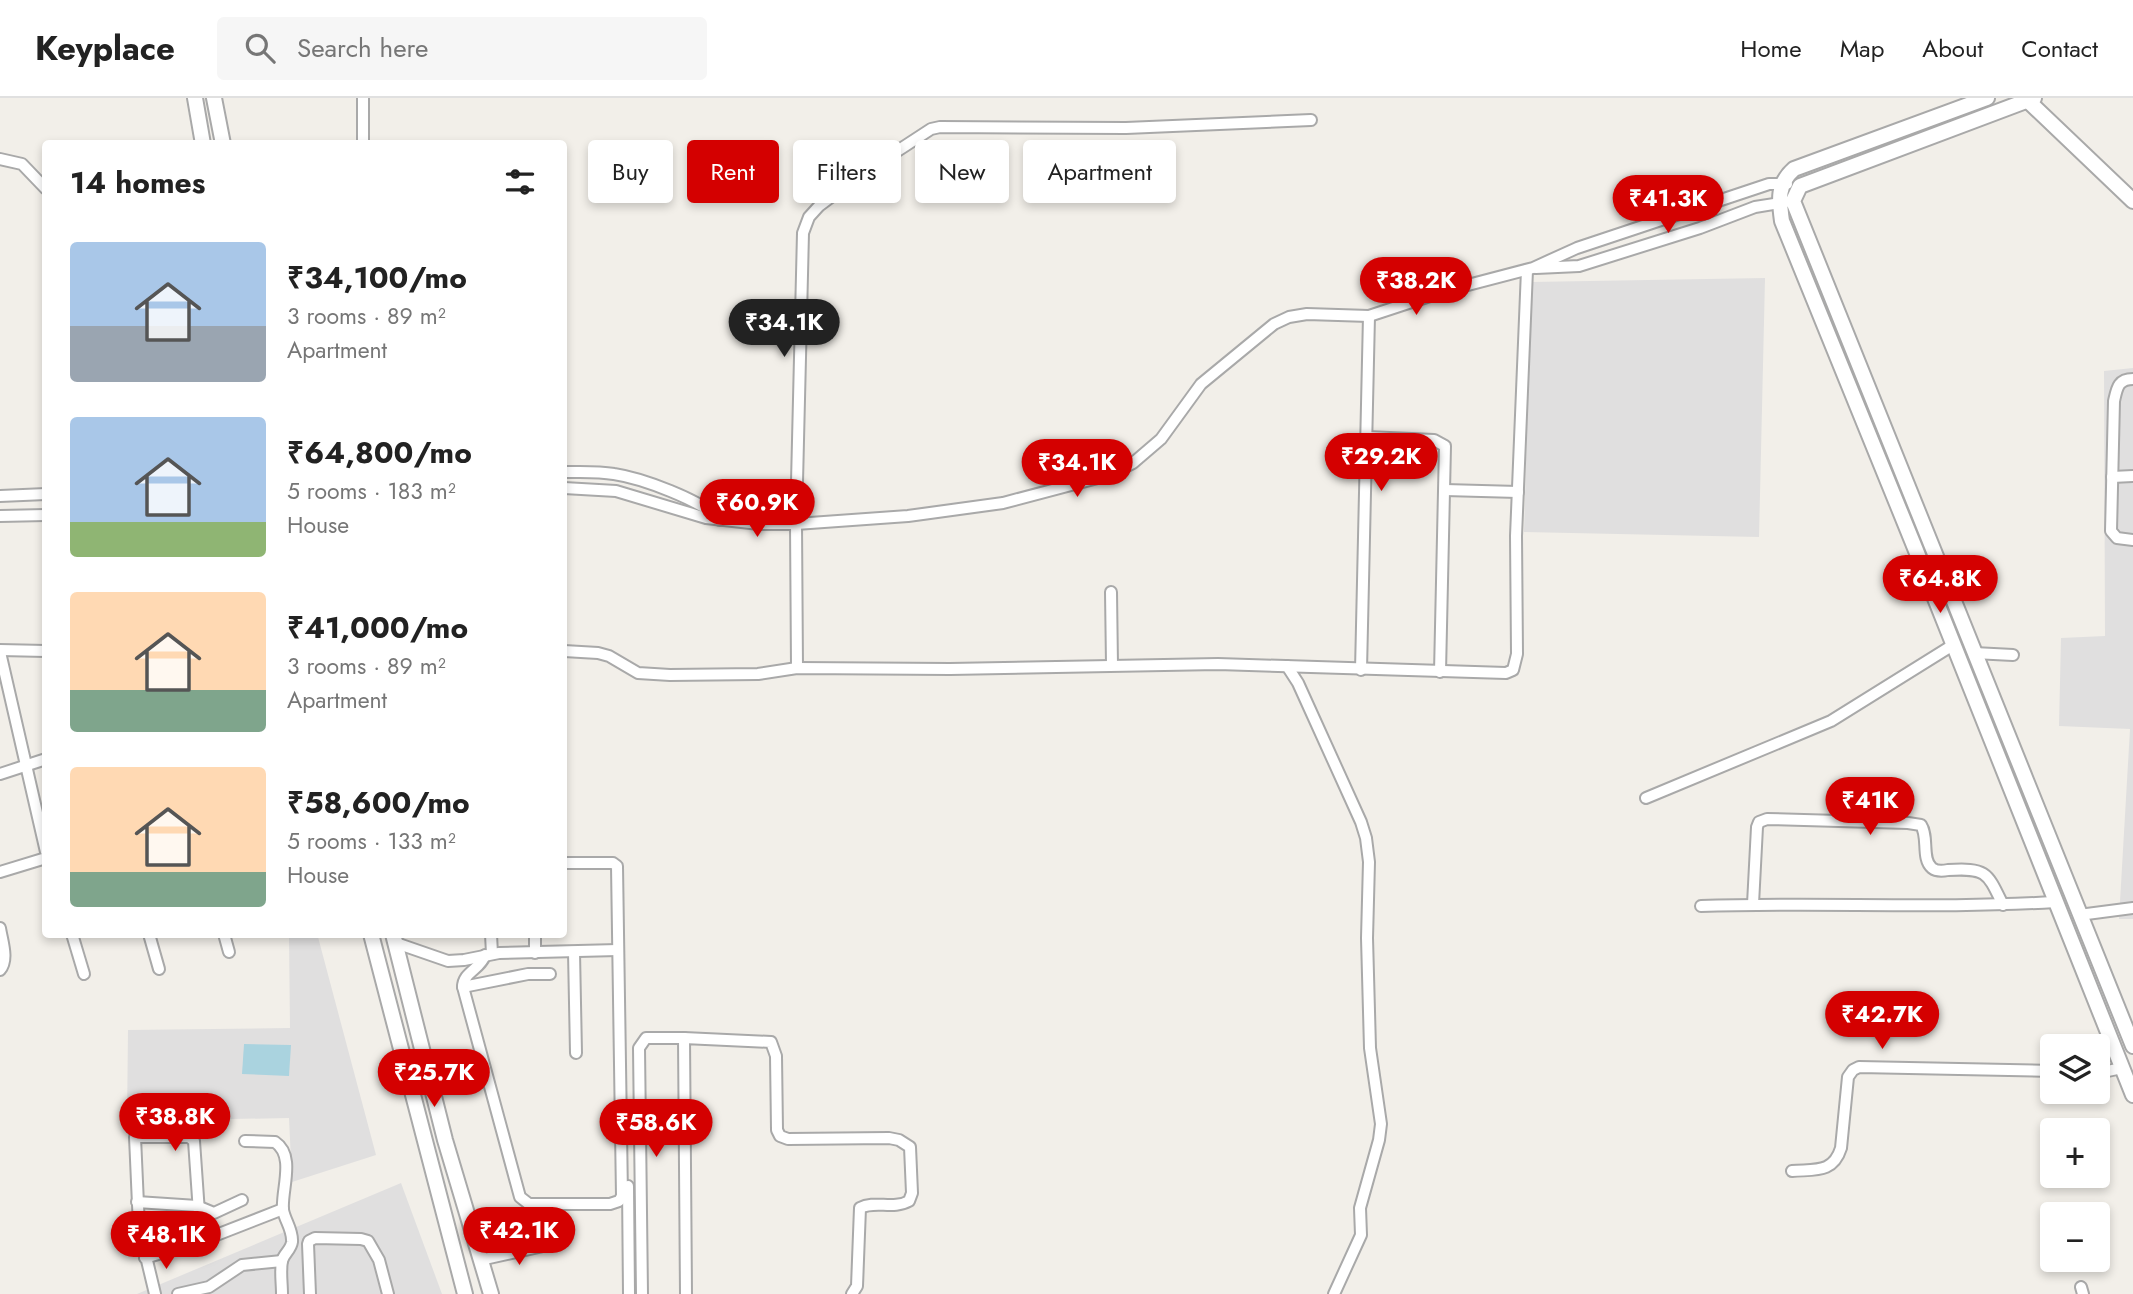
<!DOCTYPE html>
<html lang="en">
<head>
<meta charset="utf-8">
<style>
  :root { --surface:#fff; --page:#f6f6f6; --text:#222; --muted:#767676; --line:#e0e0e0; --accent:#d40000 }
  body { margin:0; font-family:Jost,sans-serif; background:var(--page); color:var(--text); height:100vh; display:flex; flex-direction:column; font-size:26px; white-space:nowrap }
  * { box-sizing:border-box; margin:0 }
  p { font-size:23px; color:var(--muted) }
  .icon { flex:none; width:38px; height:38px; fill:none; stroke:currentColor; stroke-width:2; stroke-linecap:round; stroke-linejoin:round }
  .map { position:relative; flex:1; overflow:hidden }
  .sheet { position:absolute; left:42px; top:42px; width:525px; height:798px; display:flex; flex-direction:column; background:var(--surface); border-radius:7px; box-shadow:0 4px 10px #0003 }
  .sheet>* { flex:none }
  .banner { position:absolute; left:588px; top:42px; width:665px; height:63px; display:flex; gap:14px }
  .controls { position:absolute; left:2040px; top:936px; display:grid; gap:14px }
  .controls a { display:grid; place-items:center; width:70px; height:70px; border-radius:7px; background:var(--surface); box-shadow:0 4px 10px #0003; font-size:35px }
  .price { position:absolute; translate:-50% -60px; padding:0 16px; border-radius:24px; background:var(--accent); color:#fff; font-size:23px; line-height:46px; filter:drop-shadow(0 2px 4px #0008) }
  .price::after { content:''; position:absolute; left:50%; top:42px; width:21px; height:16px; margin-left:-10px; background:inherit; clip-path:polygon(0 0,100% 0,50% 100%) }
  .price.on { background:#222; color:#fff }
  ul { padding:0; list-style:none }
  li { display:flex; align-items:center; gap:21px; height:175px; padding:0 28px }
  li span { display:grid; place-items:center; flex:none; width:196px; height:140px; border-radius:7px; color:#555 }
  li>.icon { margin-inline-start:auto }
  span .icon { width:84px; height:84px; fill:#fffc; stroke-width:1 }
  li b { font-size:30px }
  h2 { display:flex; justify-content:space-between; align-items:center; height:84px; padding:0 28px; font-size:30px }
  .chip { padding:0 24px; border-radius:7px; background:var(--surface); box-shadow:0 4px 10px #0003; font-size:24px; line-height:63px }
  .chip.on { background:var(--accent); color:#fff }
  header { display:flex; align-items:center; gap:42px; box-sizing:border-box; height:98px; padding:0 35px; background:var(--surface); border-bottom:2px solid var(--line) }
  header strong { font-size:33px }
  nav { display:flex; gap:38px; margin-inline-start:auto; font-size:24px }
  .search { width:490px; height:63px; background:var(--page); display:flex; align-items:center; gap:18px; box-sizing:border-box; padding:0 24px; border-radius:7px; color:var(--muted); font-size:26px }
  .map>svg:first-child { display:block }
</style>
</head>
<body>
<header>
<strong>Keyplace</strong>
<div class="search"><svg class="icon" aria-label="search" viewBox="0 0 24 24"><circle cx="10" cy="10" r="6"/><path d="M15 15l6 6"/></svg>Search here</div>
<nav><a>Home</a><a>Map</a><a>About</a><a>Contact</a></nav>
</header>
<div class="map">
<svg width="2133" height="1196" viewBox="0 0 2133 1196">
  <rect width="100%" height="100%" fill="#f2efe9"/>
  <!-- residential -->
  <g fill="#e0dfdf">
    <path d="M1765,180L1759,439L1524,434L1531,184Z"/>
    <path d="M2133,270V821H2119L2130,631L2059,628L2061,540L2105,538L2104,273Z"/>
    <path d="M289,839H318L376,1057L292,1084L289,1020L127,1023L128,932L290,930Z"/>
    <path d="M401,1085L442,1196H137Z"/>
  </g>
  <!-- water -->
  <path fill="#aad3df" d="M244,946L291,947L289,978L242,976Z"/>
  <g fill="none" stroke-linecap="round" stroke-linejoin="round">
    <defs>
      <g id="minor">
        <path d="M363,0V46"/>
        <path d="M0,61L22,66L46,91"/>
        <path d="M1536,170L1579,168L1700,130L1755,109L1786,104"/>
        <path d="M2133,281C2118,281 2117,290 2114,303L2111,433L2117,440L2133,442"/>
        <path d="M1367,339L1434,342L1445,348L1440,574"/>
        <path d="M564,374C580,374 597,373 614,376C641,380 702,402 720,422"/>
        <path d="M2112,379L2133,378"/>
        <path d="M564,390L616,393L706,420L759,426H796L908,418L1003,405L1109,377L1133,365L1161,341L1201,286L1274,226L1289,219L1307,216L1369,218L1445,193L1533,170L1577,150L1769,86H1787"/>
        <path d="M1445,392L1518,394"/>
        <path d="M0,398L46,396"/>
        <path d="M0,418L46,417"/>
        <path d="M1111,494L1112,567"/>
        <path d="M0,552L46,553"/>
        <path d="M564,553L598,555L609,558L638,575L670,577L758,576L797,570L950,571L1218,566L1506,575L1513,572L1517,556L1516,438L1527,172"/>
        <path d="M0,554L46,754"/>
        <path d="M1974,555L2013,557"/>
        <path d="M1287,568L1298,585L1361,724L1366,740L1369,764L1367,840L1370,950L1381,1026L1379,1042L1360,1110L1361,1137L1334,1196"/>
        <path d="M797,570L796,426L803,135L809,119L819,108L859,78L931,31L940,29L1126,30L1311,22"/>
        <path d="M1361,572L1369,218"/>
        <path d="M0,676L46,661"/>
        <path d="M1646,700L1831,623L1953,547"/>
        <path d="M0,774L46,760"/>
        <path d="M1753,806L1757,729L1759,724L1767,721L1908,725L1921,727C1929,739 1921,761 1932,770C1937,774 1943,773 1948,772C1987,770 1987,774 2003,807"/>
        <path d="M1701,808C1819,804 1937,811 2055,804"/>
        <path d="M2079,817L2133,810"/>
        <path d="M0,830C2,843 9,862 0,872"/>
        <path d="M72,836L84,876"/>
        <path d="M149,836L159,871"/>
        <path d="M224,836L229,854"/>
        <path d="M491,836L492,856"/>
        <path d="M396,845L448,863L464,862L499,855L618,852"/>
        <path d="M574,854L576,955"/>
        <path d="M535,855V836"/>
        <path d="M485,857C481,871 463,874 463,889L520,1099L529,1106H610L619,1103L622,1098L617,768L613,765H564"/>
        <path d="M463,889L528,876H550"/>
        <path d="M2098,975L2122,970"/>
        <path d="M245,1043L275,1044C296,1058 281,1092 283,1112C285,1123 293,1132 292,1144C291,1152 284,1155 282,1163C280,1173 282,1185 282,1196"/>
        <path d="M1792,1073C1814,1071 1833,1076 1841,1050L1848,979L1853,972L1859,969L2053,973"/>
        <path d="M628,1088L629,1196"/>
        <path d="M137,1104L197,1108L214,1115L242,1102"/>
        <path d="M201,1143L283,1111"/>
        <path d="M145,1160L201,1143L194,1043L189,1039H135L139,1129L155,1196"/>
        <path d="M480,1162L552,1146"/>
        <path d="M2081,1189L2083,1196"/>
        <path d="M178,1196L209,1189L242,1167L282,1163"/>
        <path d="M310,1196L308,1146L309,1143L315,1140L361,1141L368,1143L379,1162L388,1196"/>
        <path d="M642,1196L639,950L646,940H684"/>
        <path d="M686,1196L684,940L771,944L776,958L777,1032L780,1038L788,1041L889,1040L899,1042L910,1049L912,1095L909,1103C893,1112 875,1102 860,1110L857,1188L852,1196"/>
      </g>
      <g id="tertiary">
        <path d="M195,0L203,46"/>
        <path d="M214,0L223,46"/>
        <path d="M1987,0L1794,71C1777,86 1779,102 1782,123L1915,450L2133,997"/>
        <path d="M2025,0L2133,103"/>
        <path d="M2034,0L1800,88L1793,103L2133,948"/>
        <path d="M371,836L465,1196"/>
        <path d="M393,836L445,1042L491,1196"/>
      </g>
    </defs>
    <!-- minor casing -->
    <use href="#minor" stroke="#a9a9a9" stroke-width="14"/>
    <!-- tertiary casing -->
    <use href="#tertiary" stroke="#a9a9a9" stroke-width="18"/>
    <!-- minor -->
    <use href="#minor" stroke="#fff" stroke-width="10"/>
    <!-- tertiary -->
    <use href="#tertiary" stroke="#fff" stroke-width="14"/>
  </g>
</svg>
<div class="controls">
<a><svg class="icon" aria-label="layers" viewBox="0 0 24 24"><path d="M12 4l9 5-9 5-9-5zM3 14l9 5 9-5"/></svg></a>
<a>+</a>
<a>−</a>
</div>
<b class="price" style="left:1668px;top:137px">₹41.3K</b>
<b class="price" style="left:1416px;top:219px">₹38.2K</b>
<b class="price on" style="left:784px;top:261px">₹34.1K</b>
<b class="price" style="left:1381px;top:395px">₹29.2K</b>
<b class="price" style="left:1077px;top:401px">₹34.1K</b>
<b class="price" style="left:757px;top:441px">₹60.9K</b>
<b class="price" style="left:1940px;top:517px">₹64.8K</b>
<b class="price" style="left:1870px;top:739px">₹41K</b>
<b class="price" style="left:1882px;top:953px">₹42.7K</b>
<b class="price" style="left:434px;top:1011px">₹25.7K</b>
<b class="price" style="left:175px;top:1055px">₹38.8K</b>
<b class="price" style="left:656px;top:1061px">₹58.6K</b>
<b class="price" style="left:519px;top:1169px">₹42.1K</b>
<b class="price" style="left:166px;top:1173px">₹48.1K</b>
<div class="banner">
<a class="chip">Buy</a>
<a class="chip on">Rent</a>
<a class="chip">Filters</a>
<a class="chip">New</a>
<a class="chip">Apartment</a>
</div>
<section class="sheet">
<h2>14 homes<svg class="icon" aria-label="filters" viewBox="0 0 24 24"><path d="M4 7h16M4 17h16"/><circle cx="9" cy="7" r="2"/><circle cx="15" cy="17" r="2"/></svg></h2>
<ul>
<li><span style="background:linear-gradient(#a9c7e8 60%,#9aa5b1 0)"><svg class="icon" aria-label="home" viewBox="0 0 24 24"><path d="M3 11l9-7 9 7M6 9v11h12V9"/></svg></span><div><b>₹34,100/mo</b><p>3 rooms · 89 m²</p><p>Apartment</p></div></li>
<li><span style="background:linear-gradient(#a9c7e8 75%,#8fb573 0)"><svg class="icon" aria-label="home" viewBox="0 0 24 24"><path d="M3 11l9-7 9 7M6 9v11h12V9"/></svg></span><div><b>₹64,800/mo</b><p>5 rooms · 183 m²</p><p>House</p></div></li>
<li><span style="background:linear-gradient(#ffd9b3 70%,#7fa58c 0)"><svg class="icon" aria-label="home" viewBox="0 0 24 24"><path d="M3 11l9-7 9 7M6 9v11h12V9"/></svg></span><div><b>₹41,000/mo</b><p>3 rooms · 89 m²</p><p>Apartment</p></div></li>
<li><span style="background:linear-gradient(#ffd9b3 75%,#7fa58c 0)"><svg class="icon" aria-label="home" viewBox="0 0 24 24"><path d="M3 11l9-7 9 7M6 9v11h12V9"/></svg></span><div><b>₹58,600/mo</b><p>5 rooms · 133 m²</p><p>House</p></div></li>
</ul>
</section>
</div>
</body>
</html>
